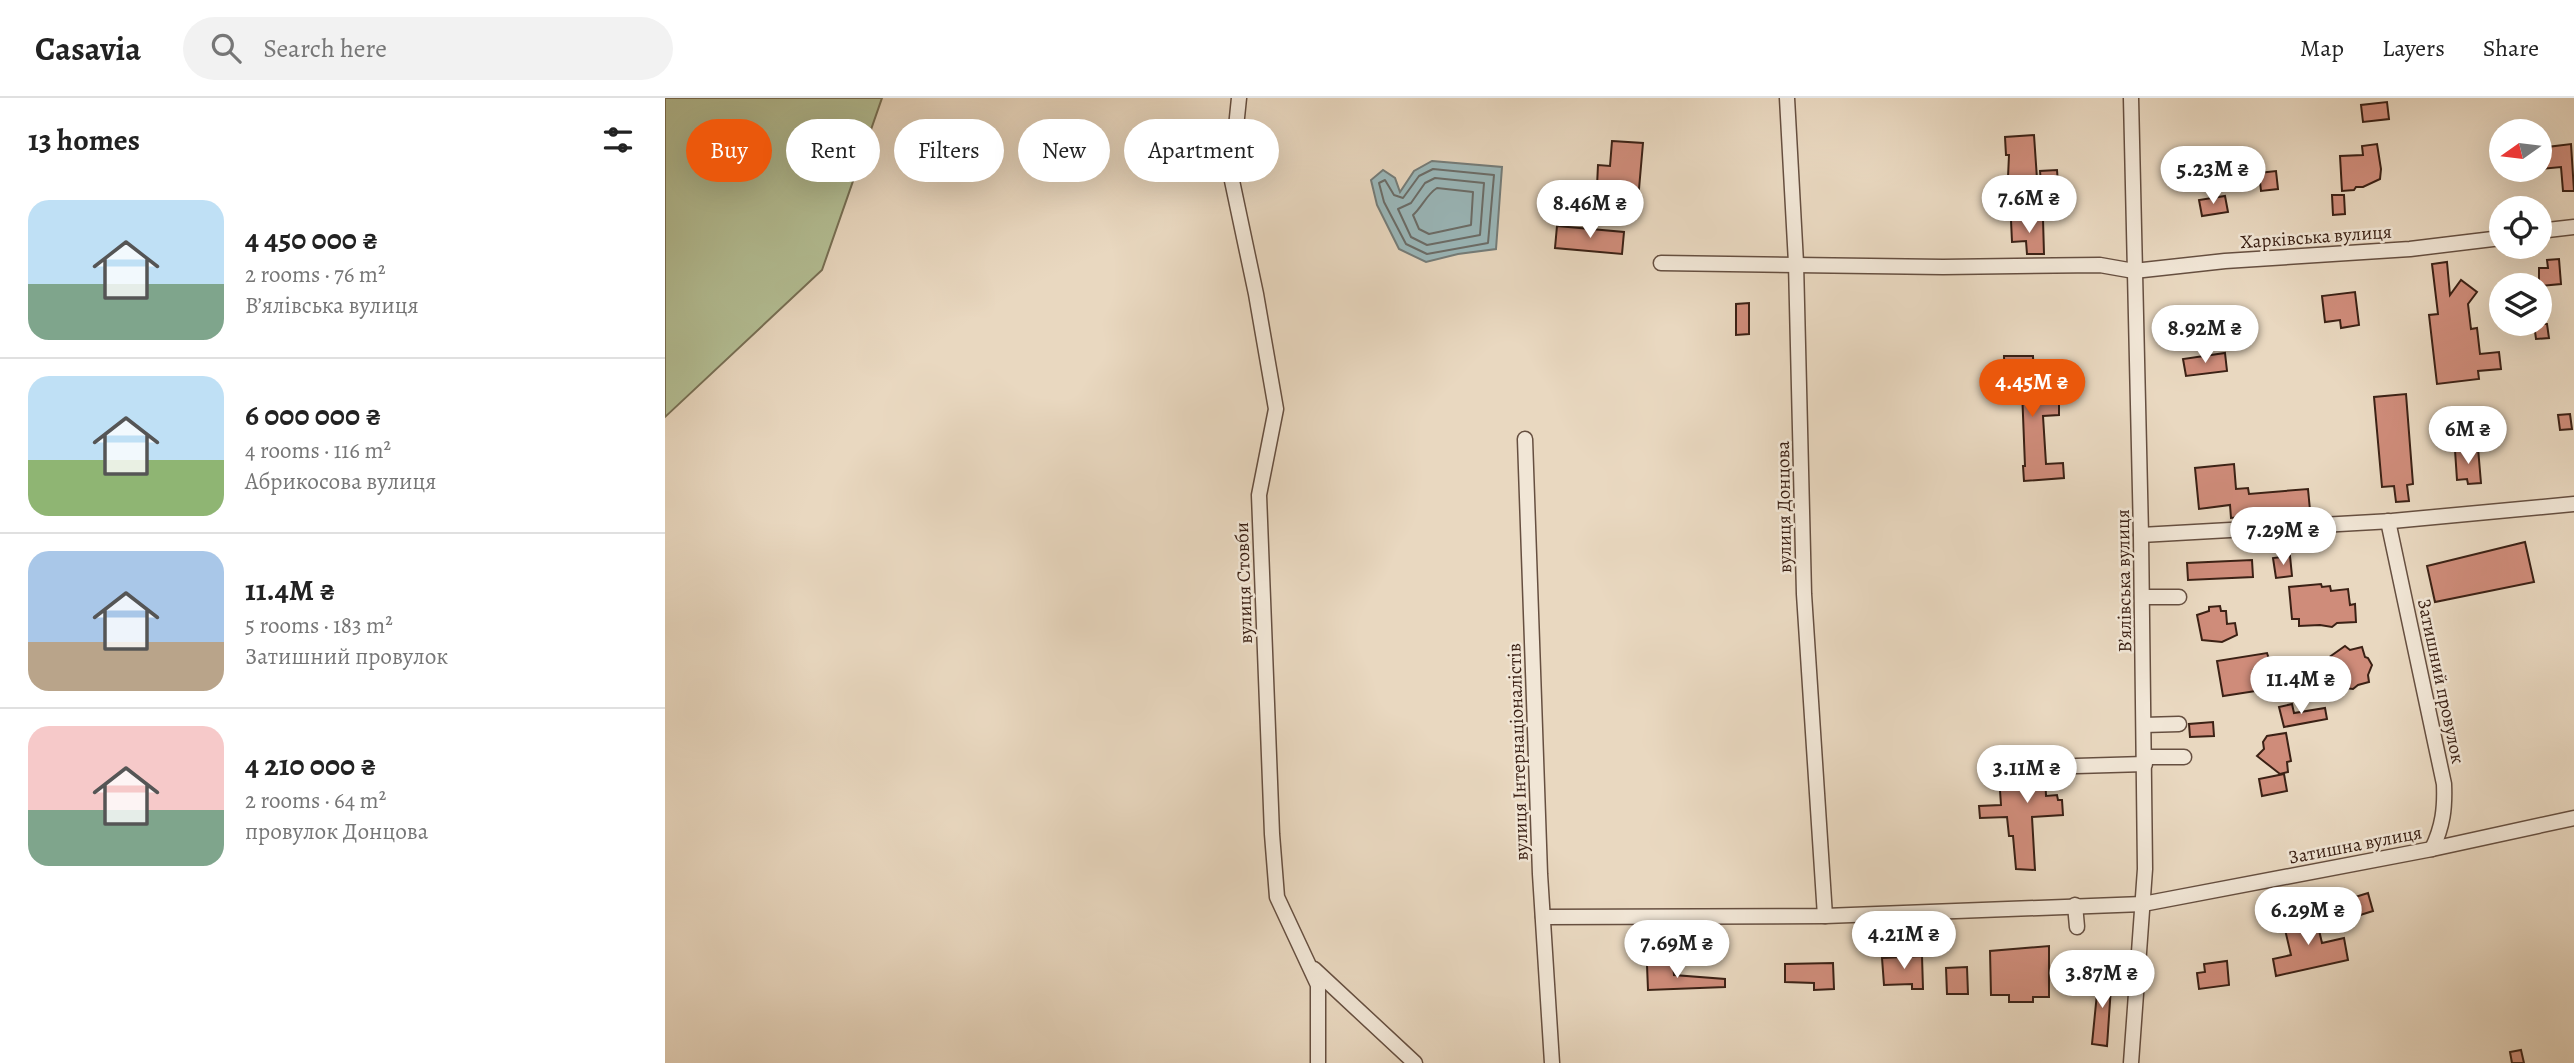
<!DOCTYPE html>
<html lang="en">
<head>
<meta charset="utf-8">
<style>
  :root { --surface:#fff; --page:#f2f2f2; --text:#222; --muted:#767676; --line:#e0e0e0; --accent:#ea580c }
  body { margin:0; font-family:Alegreya,serif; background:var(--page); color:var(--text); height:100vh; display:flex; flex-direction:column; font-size:26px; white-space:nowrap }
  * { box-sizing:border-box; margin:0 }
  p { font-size:23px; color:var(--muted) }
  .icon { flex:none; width:38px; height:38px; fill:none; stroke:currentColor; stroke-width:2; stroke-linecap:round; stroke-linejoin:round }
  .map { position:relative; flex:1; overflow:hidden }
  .details { display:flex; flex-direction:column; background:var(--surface); width:665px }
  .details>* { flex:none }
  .top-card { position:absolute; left:21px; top:21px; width:665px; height:63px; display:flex; gap:14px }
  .needle { width:46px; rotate:256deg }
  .fabs { position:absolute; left:1824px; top:21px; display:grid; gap:14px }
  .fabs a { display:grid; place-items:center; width:63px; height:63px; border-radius:50%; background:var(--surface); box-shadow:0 7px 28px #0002; font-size:35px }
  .price { position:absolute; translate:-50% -60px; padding:0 16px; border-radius:24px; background:#fff; color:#222; font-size:23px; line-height:46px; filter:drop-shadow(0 2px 4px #0008) }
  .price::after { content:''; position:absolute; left:50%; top:42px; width:21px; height:16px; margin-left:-10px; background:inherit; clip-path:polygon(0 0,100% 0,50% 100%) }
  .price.selected { background:var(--accent); color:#fff }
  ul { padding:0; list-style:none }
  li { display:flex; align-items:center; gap:21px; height:175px; padding:0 28px }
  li+li { border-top:2px solid var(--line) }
  li span { display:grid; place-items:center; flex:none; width:196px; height:140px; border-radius:21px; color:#555 }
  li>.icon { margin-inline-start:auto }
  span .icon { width:84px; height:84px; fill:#fffc; stroke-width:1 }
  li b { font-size:30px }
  h2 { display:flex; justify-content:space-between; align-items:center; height:84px; padding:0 28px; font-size:30px }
  .tag { padding:0 24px; border-radius:32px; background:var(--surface); box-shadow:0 7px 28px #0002; font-size:24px; line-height:63px }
  .tag.selected { background:var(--accent); color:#fff }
  header { display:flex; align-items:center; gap:42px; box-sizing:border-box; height:98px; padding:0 35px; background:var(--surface); border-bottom:2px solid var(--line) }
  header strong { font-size:33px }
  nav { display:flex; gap:38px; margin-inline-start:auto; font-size:24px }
  .search { width:490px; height:63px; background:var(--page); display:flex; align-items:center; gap:18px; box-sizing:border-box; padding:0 24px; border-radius:38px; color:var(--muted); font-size:26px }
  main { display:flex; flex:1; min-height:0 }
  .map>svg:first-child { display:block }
</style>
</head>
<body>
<header>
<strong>Casavia</strong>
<div class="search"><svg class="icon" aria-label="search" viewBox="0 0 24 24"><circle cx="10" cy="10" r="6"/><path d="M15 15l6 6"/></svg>Search here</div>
<nav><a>Map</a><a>Layers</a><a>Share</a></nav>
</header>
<main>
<section class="details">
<h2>13 homes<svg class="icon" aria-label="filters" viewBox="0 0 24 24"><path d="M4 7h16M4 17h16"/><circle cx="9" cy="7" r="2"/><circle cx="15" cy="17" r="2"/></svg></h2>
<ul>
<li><span style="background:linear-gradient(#bfe0f5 60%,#7fa58c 0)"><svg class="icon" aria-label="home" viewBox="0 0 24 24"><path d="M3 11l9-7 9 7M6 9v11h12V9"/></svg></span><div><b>4 450 000 ₴</b><p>2 rooms · 76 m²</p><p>В’ялівська вулиця</p></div></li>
<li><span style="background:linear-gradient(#bfe0f5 60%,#8fb573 0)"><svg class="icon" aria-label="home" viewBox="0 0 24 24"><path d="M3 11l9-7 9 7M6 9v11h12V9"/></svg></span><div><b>6 000 000 ₴</b><p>4 rooms · 116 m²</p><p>Абрикосова вулиця</p></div></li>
<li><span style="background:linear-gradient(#a9c7e8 65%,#b9a48a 0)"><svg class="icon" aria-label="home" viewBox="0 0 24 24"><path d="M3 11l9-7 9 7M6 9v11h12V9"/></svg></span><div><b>11.4M ₴</b><p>5 rooms · 183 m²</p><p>Затишний провулок</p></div></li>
<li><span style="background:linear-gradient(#f6c9c9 60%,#7fa58c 0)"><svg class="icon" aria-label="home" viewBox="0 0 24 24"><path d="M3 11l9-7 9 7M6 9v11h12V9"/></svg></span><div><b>4 210 000 ₴</b><p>2 rooms · 64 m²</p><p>провулок Донцова</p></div></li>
</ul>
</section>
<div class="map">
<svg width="1909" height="965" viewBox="0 0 1909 965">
  <rect width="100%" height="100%" fill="#e9d8c0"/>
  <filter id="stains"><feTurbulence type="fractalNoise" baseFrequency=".00286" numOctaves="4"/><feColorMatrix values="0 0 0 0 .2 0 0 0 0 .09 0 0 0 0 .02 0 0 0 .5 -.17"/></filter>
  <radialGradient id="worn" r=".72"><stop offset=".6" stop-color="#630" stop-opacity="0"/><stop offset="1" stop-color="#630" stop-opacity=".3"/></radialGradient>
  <!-- green -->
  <path fill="#b4bf95" stroke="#787055" stroke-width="2" d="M0,0H217L157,172L0,319Z"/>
  <!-- water -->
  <path fill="#9ab8bb" stroke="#747c79" stroke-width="2" d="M767,63L837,69L831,151L793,156L761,164L734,151L712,107L706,82L718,72L730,80L735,94L749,73Z"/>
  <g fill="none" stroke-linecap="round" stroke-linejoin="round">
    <!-- shore -->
    <g stroke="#6a6c68" stroke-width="2">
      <path d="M768,71L829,77L823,145L762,156L741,146L719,104L714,85L720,82L729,97L738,100L754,78Z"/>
      <path d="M770,80L819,85L815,137L762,147L746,139L733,111L746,105L760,85Z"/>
      <path d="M772,90L808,94L806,127L764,136L754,131L748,117C757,109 762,96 772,90Z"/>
    </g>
  </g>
  <!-- building -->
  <g fill="#cf8c7a" stroke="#3b2115" stroke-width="2">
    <path d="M1722,4L1724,21L1698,24L1696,7Z"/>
    <path d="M1369,37L1372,81L1343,79L1344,57H1341L1340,39Z"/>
    <path d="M947,43L978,45L974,91L932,88L933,67L945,68Z"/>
    <path d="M1712,46L1716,71L1715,81L1698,89H1691L1689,92L1677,93L1675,58L1698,57L1697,48Z"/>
    <path d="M1906,46L1909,93H1898L1896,69L1875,71L1874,50Z"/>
    <path d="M1392,72L1393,85H1376L1375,73Z"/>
    <path d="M1611,73L1613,91L1596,93L1594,75Z"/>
    <path d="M1667,97H1679L1680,116L1668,117Z"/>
    <path d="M1560,98L1563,114L1537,118L1534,102Z"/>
    <path d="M1378,121L1379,156H1362L1361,143L1347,144L1346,122Z"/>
    <path d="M892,128L959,134L957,156L890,150Z"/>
    <path d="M1894,161L1896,186L1874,188V170H1883L1882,162Z"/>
    <path d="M1782,164L1785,197L1796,182L1812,194L1803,206L1806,231L1812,230L1815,256L1834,254L1836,271L1813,273L1814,281L1772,286L1764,217L1773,216L1767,166Z"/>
    <path d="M1690,194L1694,227L1676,230L1675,222L1660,224L1657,198Z"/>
    <path d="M1084,205V236L1071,237V206Z"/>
    <path d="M1869,226H1882L1884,240L1871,241Z"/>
    <path d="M1560,255L1562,273L1521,278L1518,261Z"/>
    <path d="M1339,258H1368L1370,306L1394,305V317L1378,318L1381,366L1398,365L1399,380L1359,383L1358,368H1360L1357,292L1340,293Z"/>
    <path d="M1741,296L1748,386L1742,387L1744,403L1731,404L1729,388L1717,389L1709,299Z"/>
    <path d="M1905,316L1907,331L1895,332L1893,317Z"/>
    <path d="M1813,350L1816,385L1803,386L1802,381L1792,382L1790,352Z"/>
    <path d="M1569,366L1571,391L1583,390L1584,396L1643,391L1645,412L1603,416V410L1585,412V418L1566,420L1565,407L1534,411L1530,370Z"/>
    <path d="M1860,444L1869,484L1770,504L1762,468Z"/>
    <path d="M1625,458L1627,478L1611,480L1608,460Z"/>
    <path d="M1587,462L1588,479L1523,482L1522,465Z"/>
    <path d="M1656,486L1657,489L1665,488L1666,493L1683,491L1685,507L1690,506L1691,524L1672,525L1667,529L1655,527L1634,528V521H1627L1624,489Z"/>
    <path d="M1555,508L1556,513H1561L1562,526L1570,525L1572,537L1557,544L1537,542L1532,517L1544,513V509Z"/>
    <path d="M1680,548L1685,552L1697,549L1700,559L1703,560L1707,567L1703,577L1704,584L1693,587L1688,591L1680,590L1670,592L1663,573V560Z"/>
    <path d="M1602,555L1606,567L1588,572L1591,593L1558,598L1552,563Z"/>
    <path d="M1627,606L1629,615L1660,610L1662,621L1619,629L1614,609Z"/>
    <path d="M1548,624L1549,638L1525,639L1524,626Z"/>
    <path d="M1621,635L1626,663L1622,664L1623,674L1615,676L1592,658L1599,651L1598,644L1602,638Z"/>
    <path d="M1401,657L1402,672L1380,673L1381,698L1392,697L1393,702H1397L1398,717L1367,719L1370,772L1351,771L1348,738H1344L1342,719L1315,720L1314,708L1336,707L1334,678L1363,674L1362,660Z"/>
    <path d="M1619,676L1622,693L1597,698L1594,681Z"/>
    <path d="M1703,795L1708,813L1692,818L1687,800Z"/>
    <path d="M1650,815L1657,845L1679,840L1683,862L1611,878L1608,861L1626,857L1618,823Z"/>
    <path d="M1384,848V899H1368V904H1344V897H1326L1325,853Z"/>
    <path d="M1257,858L1258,891H1247V886L1219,887L1217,860Z"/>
    <path d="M1562,863L1564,887L1534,891L1532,875L1540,874L1539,866Z"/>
    <path d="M1168,865L1169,891L1149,892V885L1120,884V866Z"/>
    <path d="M1008,866L1009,877L1060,881V889L983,892L982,867Z"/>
    <path d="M1302,869L1303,896H1282L1281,870Z"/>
    <path d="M1447,874L1442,948L1427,946L1434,875Z"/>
    <path d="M1856,952L1859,965H1847L1845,954Z"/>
  </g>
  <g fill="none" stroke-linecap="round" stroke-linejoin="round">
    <defs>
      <g id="street">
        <path d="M574,0L566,78L591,196L611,311L594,397L607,736L612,799L653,887V965"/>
        <path d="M1122,0L1131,165L1139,496L1160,818"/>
        <path d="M1466,0L1476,437L1480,771L1466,965"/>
        <path d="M1874,133L1909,129"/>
        <path d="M996,165L1278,169L1435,167L1469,173L1560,163L1745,151L1836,140"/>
        <path d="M860,341L875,776L887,965"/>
        <path d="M1723,423L1779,686C1780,710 1778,728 1767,751"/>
        <path d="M1476,437L1727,423L1909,406"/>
        <path d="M1477,499H1514"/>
        <path d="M1479,627L1514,626"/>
        <path d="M1480,659H1519"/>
        <path d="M1411,668L1480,666"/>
        <path d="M1410,807L1412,829"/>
        <path d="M878,819L1160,818L1478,806L1767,751L1909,720"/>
        <path d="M649,871L750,965"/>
      </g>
    </defs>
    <!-- street casing -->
    <use href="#street" stroke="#664f40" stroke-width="17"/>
    <!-- street -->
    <use href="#street" stroke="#f1e6d6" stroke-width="14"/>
  </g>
  <g text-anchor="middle" stroke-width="5" stroke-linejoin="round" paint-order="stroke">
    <!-- street labels -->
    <g font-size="19" fill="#3b2115" stroke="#f1e6d6">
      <text transform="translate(1651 138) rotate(-4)" y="7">Харківська вулиця</text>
      <text transform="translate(1118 409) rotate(-91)" y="7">вулиця Донцова</text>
      <text transform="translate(1458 483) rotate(-91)" y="7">В’ялівська вулиця</text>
      <text transform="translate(578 485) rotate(-92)" y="7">вулиця Стовби</text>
      <text transform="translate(1777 583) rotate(78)" y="7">Затишний провулок</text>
      <text transform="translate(852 654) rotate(-92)" y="7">вулиця Інтернаціоналістів</text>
      <text transform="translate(1690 746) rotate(-11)" y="7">Затишна вулиця</text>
    </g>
  </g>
  <rect width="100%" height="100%" filter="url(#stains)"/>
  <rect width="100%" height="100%" fill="url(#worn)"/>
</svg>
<div class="fabs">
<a><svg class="needle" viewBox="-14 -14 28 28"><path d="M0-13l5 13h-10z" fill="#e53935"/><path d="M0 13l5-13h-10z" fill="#767676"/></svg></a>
<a><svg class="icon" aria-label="locate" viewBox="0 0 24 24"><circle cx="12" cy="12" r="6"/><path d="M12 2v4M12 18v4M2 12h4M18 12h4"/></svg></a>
<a><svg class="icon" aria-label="layers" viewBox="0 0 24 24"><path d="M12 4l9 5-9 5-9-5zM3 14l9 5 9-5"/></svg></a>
</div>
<b class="price" style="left:1548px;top:108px">5.23M ₴</b>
<b class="price" style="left:1364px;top:137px">7.6M ₴</b>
<b class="price" style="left:925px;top:142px">8.46M ₴</b>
<b class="price" style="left:1540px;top:267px">8.92M ₴</b>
<b class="price selected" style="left:1367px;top:321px">4.45M ₴</b>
<b class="price" style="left:1803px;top:368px">6M ₴</b>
<b class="price" style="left:1618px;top:469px">7.29M ₴</b>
<b class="price" style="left:1636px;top:618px">11.4M ₴</b>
<b class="price" style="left:1362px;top:707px">3.11M ₴</b>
<b class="price" style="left:1643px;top:849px">6.29M ₴</b>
<b class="price" style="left:1239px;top:873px">4.21M ₴</b>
<b class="price" style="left:1012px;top:882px">7.69M ₴</b>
<b class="price" style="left:1437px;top:912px">3.87M ₴</b>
<div class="top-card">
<a class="tag selected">Buy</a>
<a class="tag">Rent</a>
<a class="tag">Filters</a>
<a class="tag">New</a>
<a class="tag">Apartment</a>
</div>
</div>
</main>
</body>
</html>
